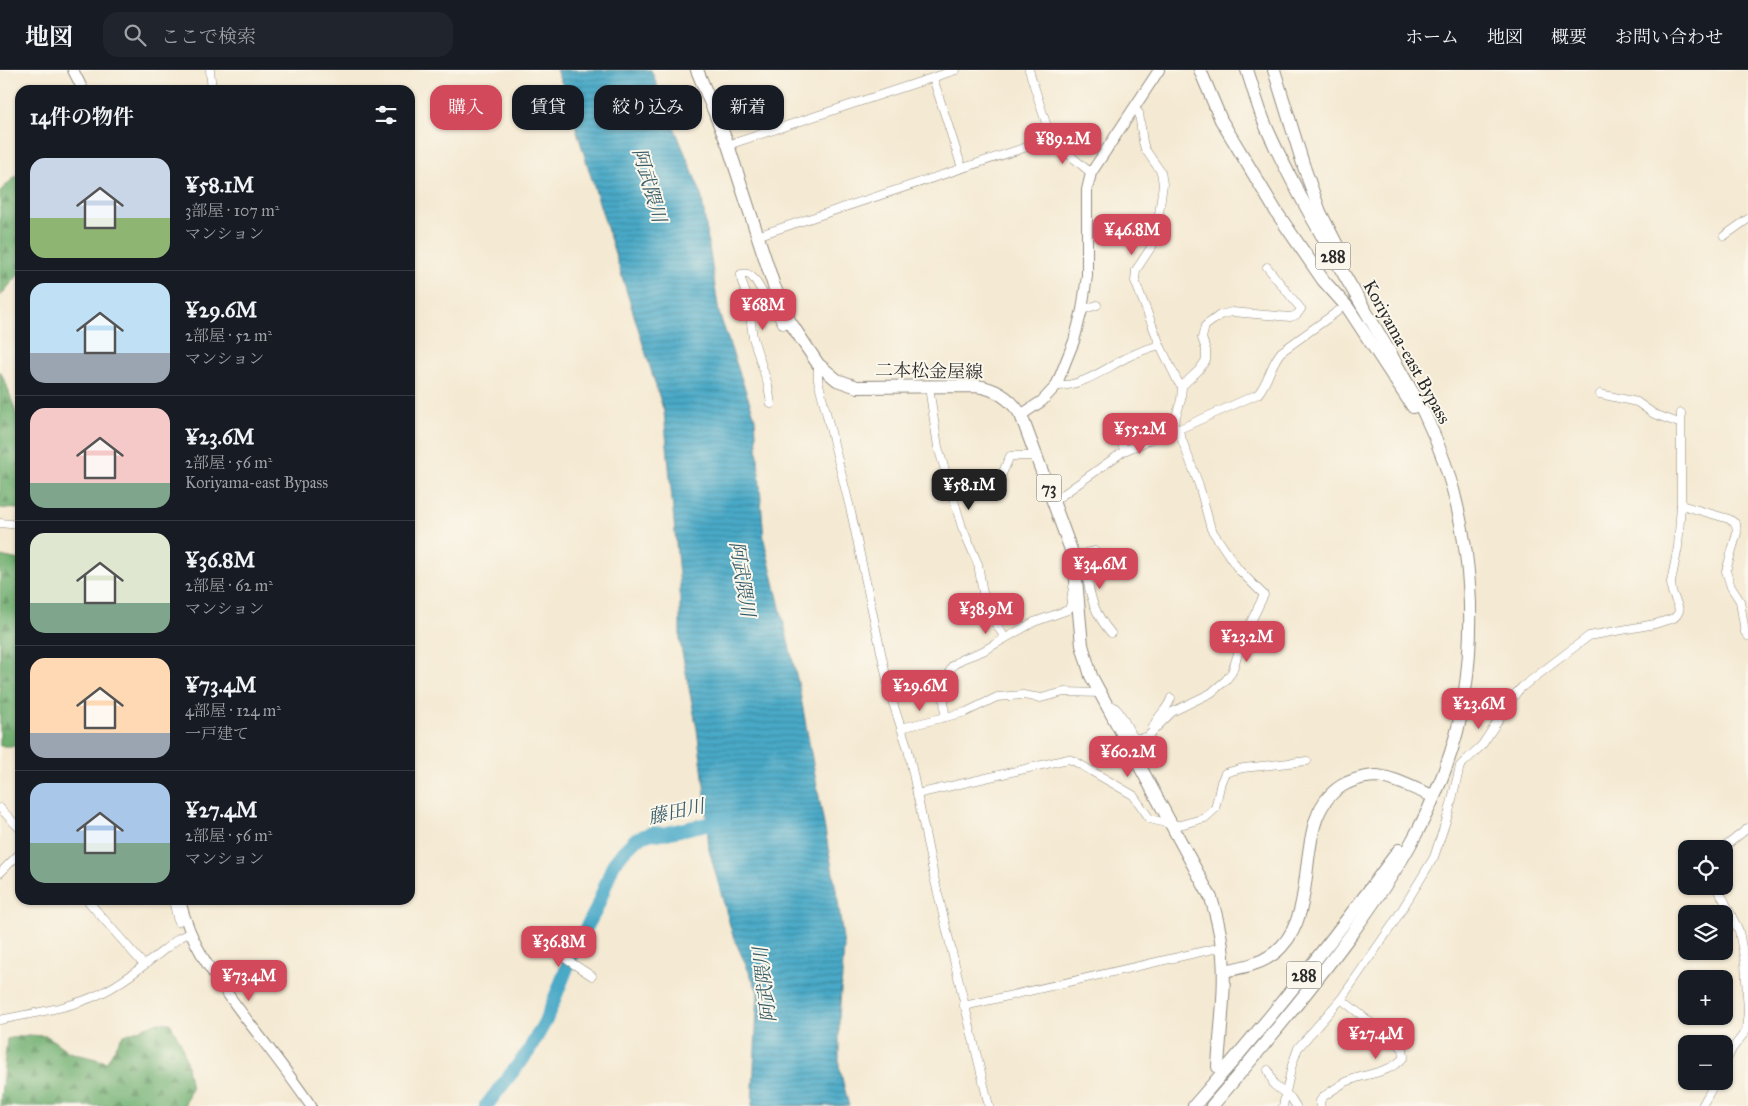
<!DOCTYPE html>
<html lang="ja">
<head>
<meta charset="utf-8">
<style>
  :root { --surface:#171b24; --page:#20242c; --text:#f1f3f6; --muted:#9ea1a6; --line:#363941; --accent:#d1495b }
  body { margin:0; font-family:"IM FELL Great Primer","Noto Serif JP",serif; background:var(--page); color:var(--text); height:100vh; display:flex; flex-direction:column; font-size:19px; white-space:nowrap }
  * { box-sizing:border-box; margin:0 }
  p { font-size:16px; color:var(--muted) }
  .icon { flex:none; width:28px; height:28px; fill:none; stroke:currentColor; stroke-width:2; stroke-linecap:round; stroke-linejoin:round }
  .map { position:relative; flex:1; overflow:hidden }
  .details { position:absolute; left:15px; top:15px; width:400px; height:820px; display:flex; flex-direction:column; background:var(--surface); border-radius:15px; box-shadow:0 1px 4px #0004 }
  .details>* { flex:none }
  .guide { position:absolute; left:430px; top:15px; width:475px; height:45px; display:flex; gap:10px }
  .tools { position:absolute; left:1678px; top:770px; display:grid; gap:10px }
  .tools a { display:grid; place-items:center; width:55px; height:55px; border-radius:10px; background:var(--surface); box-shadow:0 1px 4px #0004; font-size:25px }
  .price { position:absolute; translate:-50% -42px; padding:0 11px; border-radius:10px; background:var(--accent); color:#fff; font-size:16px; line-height:32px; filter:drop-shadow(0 1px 2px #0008) }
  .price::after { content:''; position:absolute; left:50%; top:30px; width:15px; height:11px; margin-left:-8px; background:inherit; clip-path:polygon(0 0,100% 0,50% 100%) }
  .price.active { background:#222; color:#fff }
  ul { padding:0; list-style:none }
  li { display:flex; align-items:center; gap:15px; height:125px; padding:0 15px }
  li+li { border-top:1px solid var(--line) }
  li span { display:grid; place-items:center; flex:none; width:140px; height:100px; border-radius:15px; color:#555 }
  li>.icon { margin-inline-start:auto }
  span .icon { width:60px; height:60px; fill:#fffc; stroke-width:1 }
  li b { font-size:21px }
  h2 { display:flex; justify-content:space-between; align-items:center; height:60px; padding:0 15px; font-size:21px }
  .chip { padding:0 18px; border-radius:15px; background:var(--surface); box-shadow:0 1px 4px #0004; font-size:18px; line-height:45px }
  .chip.active { background:var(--accent); color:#fff }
  header { display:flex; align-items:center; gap:30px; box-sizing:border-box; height:70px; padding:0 25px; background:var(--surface); border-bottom:1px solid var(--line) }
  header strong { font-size:24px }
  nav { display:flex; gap:28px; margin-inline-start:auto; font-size:18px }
  .search { width:350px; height:45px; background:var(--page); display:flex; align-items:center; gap:12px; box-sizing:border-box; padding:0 18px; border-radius:15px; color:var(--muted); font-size:19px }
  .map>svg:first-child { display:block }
</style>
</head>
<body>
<header>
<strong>地図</strong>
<div class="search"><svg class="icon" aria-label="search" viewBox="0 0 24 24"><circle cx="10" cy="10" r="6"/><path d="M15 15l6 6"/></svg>ここで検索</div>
<nav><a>ホーム</a><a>地図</a><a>概要</a><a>お問い合わせ</a></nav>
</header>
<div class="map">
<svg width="1748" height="1036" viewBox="0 0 1748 1036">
  <defs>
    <pattern id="forest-firs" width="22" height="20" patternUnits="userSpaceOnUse" patternTransform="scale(1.25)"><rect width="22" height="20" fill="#6faf70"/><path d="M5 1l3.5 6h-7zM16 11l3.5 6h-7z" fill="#5b8f5c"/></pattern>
    <pattern id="water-rules" width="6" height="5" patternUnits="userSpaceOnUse" patternTransform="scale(1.25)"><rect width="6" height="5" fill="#48a9c7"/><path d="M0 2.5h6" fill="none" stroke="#3c8aa2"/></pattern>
  </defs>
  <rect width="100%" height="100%" fill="#fbf7ec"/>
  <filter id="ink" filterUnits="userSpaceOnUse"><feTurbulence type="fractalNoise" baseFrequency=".02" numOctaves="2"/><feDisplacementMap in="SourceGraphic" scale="10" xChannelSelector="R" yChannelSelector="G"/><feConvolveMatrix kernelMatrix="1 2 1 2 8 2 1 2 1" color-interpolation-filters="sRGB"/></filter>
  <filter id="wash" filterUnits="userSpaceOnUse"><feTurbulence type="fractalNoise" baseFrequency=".0096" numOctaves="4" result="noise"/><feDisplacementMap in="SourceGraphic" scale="20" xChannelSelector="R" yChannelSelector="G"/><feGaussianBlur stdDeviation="1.12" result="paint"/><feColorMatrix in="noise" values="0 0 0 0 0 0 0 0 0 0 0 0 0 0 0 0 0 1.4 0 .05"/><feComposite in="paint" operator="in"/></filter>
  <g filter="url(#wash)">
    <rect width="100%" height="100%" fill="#f4e9d2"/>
    <!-- forest -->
    <g fill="url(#forest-firs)" stroke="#4d6d4e">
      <path d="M16,106L20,107V203L0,226V121Z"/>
      <path d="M0,301L7,316L20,355V439L0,438Z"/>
      <path d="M0,486L20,490V682L14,676H0Z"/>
      <path d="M158,952L170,953L181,973L186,990L191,1019L184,1036H0L7,969L28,965L47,966L69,982L107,992L122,966Z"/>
    </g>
    <!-- water -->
    <path fill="url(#water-rules)" stroke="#3a6a79" d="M556,0H651L701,123L719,243L755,348L764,470L799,617L838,831L844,877L839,949V996L849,1036H752L758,922L733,866L709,780L704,714L697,659L680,572V517L664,342L563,16Z"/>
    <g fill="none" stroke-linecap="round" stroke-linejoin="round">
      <!-- river -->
      <path stroke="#48a9c7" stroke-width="14" d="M486,1036L528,982L546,950L574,880L596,840L613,795L623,782L636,769L652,763L662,764L725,750"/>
    </g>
  </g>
  <g filter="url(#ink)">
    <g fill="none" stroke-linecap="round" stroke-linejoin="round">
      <defs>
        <g id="minor">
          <path d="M210,0L212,20"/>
          <path d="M1029,0L1051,69L1091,103"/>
          <path d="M933,8L962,98"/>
          <path d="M1134,38L1139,43L1143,72L1145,79L1161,102L1163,114L1159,144L1158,164L1156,170L1136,200L1135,211L1160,275L1178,312L1182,316"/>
          <path d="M728,75L956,0"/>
          <path d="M757,166L1051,69"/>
          <path d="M1724,166L1748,149"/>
          <path d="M1082,240L1097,235"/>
          <path d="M818,294V310L851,442L890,624L908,679L934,807L989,1036"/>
          <path d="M1056,316C1084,316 1104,299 1128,287C1138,282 1149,278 1160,275"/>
          <path d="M929,317L938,377L962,457L978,494L984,529L989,543L1005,568"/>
          <path d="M1600,324L1637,332L1654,344L1679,353"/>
          <path d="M771,334L768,315L753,268L748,230L741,209V204C748,202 751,206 755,210L783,255L790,252"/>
          <path d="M1173,356L1181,330L1182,316L1199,300L1206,290V280L1202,268L1205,256L1220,245L1232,242L1290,247C1296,246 1298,244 1301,239L1267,197"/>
          <path d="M1113,359L1125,380"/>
          <path d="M1177,360L1258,324C1269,311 1270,295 1281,282L1338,241"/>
          <path d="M985,422L1002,404L1010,386H1037"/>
          <path d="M1054,431L1124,381L1154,368L1173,356L1179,362L1199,415L1211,459L1238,499L1264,525L1243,568L1232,602L1226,610L1211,623L1172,642L1147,667L1136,668L1133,666C1125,656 1120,633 1105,634"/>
          <path d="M1681,435L1729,449L1736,454L1737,463L1726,501L1731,517L1740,531L1745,562L1748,566"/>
          <path d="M0,453L20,455"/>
          <path d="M1073,486L1095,481"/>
          <path d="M1075,499L1086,504C1091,529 1094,543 1111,563"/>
          <path d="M945,647L944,628L947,608L952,596L962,589L983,581L1034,552L1068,540L1070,537L1073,517"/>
          <path d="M1153,657C1157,646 1168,639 1171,628"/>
          <path d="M901,658L966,642L997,627L1023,625L1041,628L1064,622L1100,623"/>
          <path d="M917,724L1068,689L1074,691L1133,725L1150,749L1170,754L1180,755L1205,748L1215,739L1221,712L1225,703L1243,698L1307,691"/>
          <path d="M0,738L20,759"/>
          <path d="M1722,779L1748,758"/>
          <path d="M0,803L20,783"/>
          <path d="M1715,816L1724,830L1739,861L1745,893L1748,941L1746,961L1732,979L1724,996"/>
          <path d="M87,830L144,895"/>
          <path d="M173,830L178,852"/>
          <path d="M538,871L592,906"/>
          <path d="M964,936L1222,877"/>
          <path d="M0,950C37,942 77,938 111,918C135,904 157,885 179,868L189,863"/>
          <path d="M1268,1000L1274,1015L1291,1028L1296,1036"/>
          <path d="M1283,1036L1292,995L1298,978L1341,929L1393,854L1417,815L1434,787L1449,742L1460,696L1482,675L1517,622L1522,617L1589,566L1655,554L1674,548L1677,545L1679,541L1678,536L1672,522L1671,512L1678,477L1681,435V343"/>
          <path d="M1320,1036V1031L1323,1027C1330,1022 1338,1016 1346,1012C1365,1003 1390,1004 1404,987L1403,979L1399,975L1341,929"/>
          <path d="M1702,1036L1716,1011"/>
        </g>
        <g id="tertiary">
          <path d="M73,0L83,20"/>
          <path d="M1021,345L1042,331L1056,316L1074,271L1082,240L1087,206V120L1091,103L1159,0"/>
          <path d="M180,830C191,878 218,911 247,950C269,978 291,1007 311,1036"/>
        </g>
        <path id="primary" d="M697,0L728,75L774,216L790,252L818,294L837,310L857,317L977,316C997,319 1011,329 1021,345L1074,488L1082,575L1091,606L1211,828C1216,844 1220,860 1222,877C1227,914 1220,959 1218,997"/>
        <g id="trunk">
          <path d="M1200,0L1221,50L1277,143L1323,210L1348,238L1413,337"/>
          <path d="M1274,0L1304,97L1320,142L1343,187"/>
          <path d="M1224,901C1245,897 1267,893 1282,876C1323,832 1289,741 1347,713C1356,709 1367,706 1377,706C1397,708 1415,720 1434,726"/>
          <path d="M1194,1036C1266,954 1334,869 1399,780"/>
          <path d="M1212,1036C1260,980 1308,923 1352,863C1372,835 1393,806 1410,775C1434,733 1457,676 1464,628C1479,531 1467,431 1424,343C1416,327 1406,312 1398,297C1377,259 1354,223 1333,185C1310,145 1287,103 1268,61C1259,42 1254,20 1247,0"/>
        </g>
      </defs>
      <!-- minor casing -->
      <use href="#minor" stroke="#908a7e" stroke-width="9"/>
      <!-- tertiary casing -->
      <use href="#tertiary" stroke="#908a7e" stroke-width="12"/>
      <!-- primary casing -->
      <use href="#primary" stroke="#908a7e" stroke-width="14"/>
      <!-- trunk casing -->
      <use href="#trunk" stroke="#908a7e" stroke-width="14"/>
      <!-- minor -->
      <use href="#minor" stroke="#fff" stroke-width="8"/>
      <!-- tertiary -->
      <use href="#tertiary" stroke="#fff" stroke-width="10"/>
      <!-- primary -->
      <use href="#primary" stroke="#fff" stroke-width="12"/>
      <!-- trunk -->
      <use href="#trunk" stroke="#fff" stroke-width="12"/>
    </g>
  </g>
  <g text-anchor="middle" stroke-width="4" stroke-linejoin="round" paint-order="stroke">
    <!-- shield labels -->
    <g fill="#fbf7ec" stroke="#696865" stroke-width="1">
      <rect x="1315.5" y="172.5" width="35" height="27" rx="4"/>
      <rect x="1036.5" y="404.5" width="25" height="27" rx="4"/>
      <rect x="1286.5" y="891.5" width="35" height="27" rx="4"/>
    </g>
    <g font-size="16" font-weight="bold" fill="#2b2b2b">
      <text x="1333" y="192">288</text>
      <text x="1049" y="424">73</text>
      <text x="1304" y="911">288</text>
    </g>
    <!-- street labels -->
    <g font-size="18" fill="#2b2b2b" stroke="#fbf7ec">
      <text transform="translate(1407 282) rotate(61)" y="6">Koriyama-east Bypass</text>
      <text transform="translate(929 301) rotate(1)" y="6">二本松金屋線</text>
    </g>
    <!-- water labels -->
    <g font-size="19" font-style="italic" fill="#375d69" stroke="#fbf7ec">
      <text transform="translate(650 115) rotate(74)" y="7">阿武隈川</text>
      <text transform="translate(743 509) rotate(81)" y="7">阿武隈川</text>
      <text transform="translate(676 741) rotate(-12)" y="7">藤田川</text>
      <text transform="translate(764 915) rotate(-97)" y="7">阿武隈川</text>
    </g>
  </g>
</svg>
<div class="tools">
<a><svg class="icon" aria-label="locate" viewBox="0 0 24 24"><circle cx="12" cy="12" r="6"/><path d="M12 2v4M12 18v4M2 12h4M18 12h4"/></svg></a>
<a><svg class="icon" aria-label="layers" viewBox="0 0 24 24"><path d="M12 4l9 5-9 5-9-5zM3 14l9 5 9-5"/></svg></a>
<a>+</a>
<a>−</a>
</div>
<b class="price" style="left:1063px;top:95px">¥89.2M</b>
<b class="price" style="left:1132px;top:186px">¥46.8M</b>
<b class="price" style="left:763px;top:261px">¥68M</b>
<b class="price" style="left:1140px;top:385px">¥55.2M</b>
<b class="price active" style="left:969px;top:441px">¥58.1M</b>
<b class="price" style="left:1100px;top:520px">¥34.6M</b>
<b class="price" style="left:986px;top:565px">¥38.9M</b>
<b class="price" style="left:1247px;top:593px">¥23.2M</b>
<b class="price" style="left:920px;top:642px">¥29.6M</b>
<b class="price" style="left:1479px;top:660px">¥23.6M</b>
<b class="price" style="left:1128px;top:708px">¥60.2M</b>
<b class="price" style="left:559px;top:898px">¥36.8M</b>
<b class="price" style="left:249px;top:932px">¥73.4M</b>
<b class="price" style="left:1376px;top:990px">¥27.4M</b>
<div class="guide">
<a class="chip active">購入</a>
<a class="chip">賃貸</a>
<a class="chip">絞り込み</a>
<a class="chip">新着</a>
</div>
<section class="details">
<h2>14件の物件<svg class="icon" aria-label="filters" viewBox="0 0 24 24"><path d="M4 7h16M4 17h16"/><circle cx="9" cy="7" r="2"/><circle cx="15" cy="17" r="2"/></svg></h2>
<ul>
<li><span style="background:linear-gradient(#c9d6e8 60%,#8fb573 0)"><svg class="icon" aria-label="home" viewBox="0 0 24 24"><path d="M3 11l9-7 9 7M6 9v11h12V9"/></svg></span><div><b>¥58.1M</b><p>3部屋 · 107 m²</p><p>マンション</p></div></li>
<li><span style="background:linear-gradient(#bfe0f5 70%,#9aa5b1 0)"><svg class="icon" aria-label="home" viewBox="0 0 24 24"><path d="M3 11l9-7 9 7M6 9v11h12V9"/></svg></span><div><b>¥29.6M</b><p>2部屋 · 52 m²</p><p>マンション</p></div></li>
<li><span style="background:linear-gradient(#f6c9c9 75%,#7fa58c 0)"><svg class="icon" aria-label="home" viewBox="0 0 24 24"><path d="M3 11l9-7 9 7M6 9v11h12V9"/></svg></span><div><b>¥23.6M</b><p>2部屋 · 56 m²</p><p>Koriyama-east Bypass</p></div></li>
<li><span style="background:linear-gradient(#dfe7d0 70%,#7fa58c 0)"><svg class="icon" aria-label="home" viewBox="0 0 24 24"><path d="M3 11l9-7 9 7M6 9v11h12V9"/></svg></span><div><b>¥36.8M</b><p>2部屋 · 62 m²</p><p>マンション</p></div></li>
<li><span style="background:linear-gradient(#ffd9b3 75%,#9aa5b1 0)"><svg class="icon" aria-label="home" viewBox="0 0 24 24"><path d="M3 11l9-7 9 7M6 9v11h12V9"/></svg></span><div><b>¥73.4M</b><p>4部屋 · 124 m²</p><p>一戸建て</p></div></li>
<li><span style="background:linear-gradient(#a9c7e8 60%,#7fa58c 0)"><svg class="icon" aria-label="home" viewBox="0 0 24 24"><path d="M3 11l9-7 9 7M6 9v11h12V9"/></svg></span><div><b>¥27.4M</b><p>2部屋 · 56 m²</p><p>マンション</p></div></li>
</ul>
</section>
</div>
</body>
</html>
